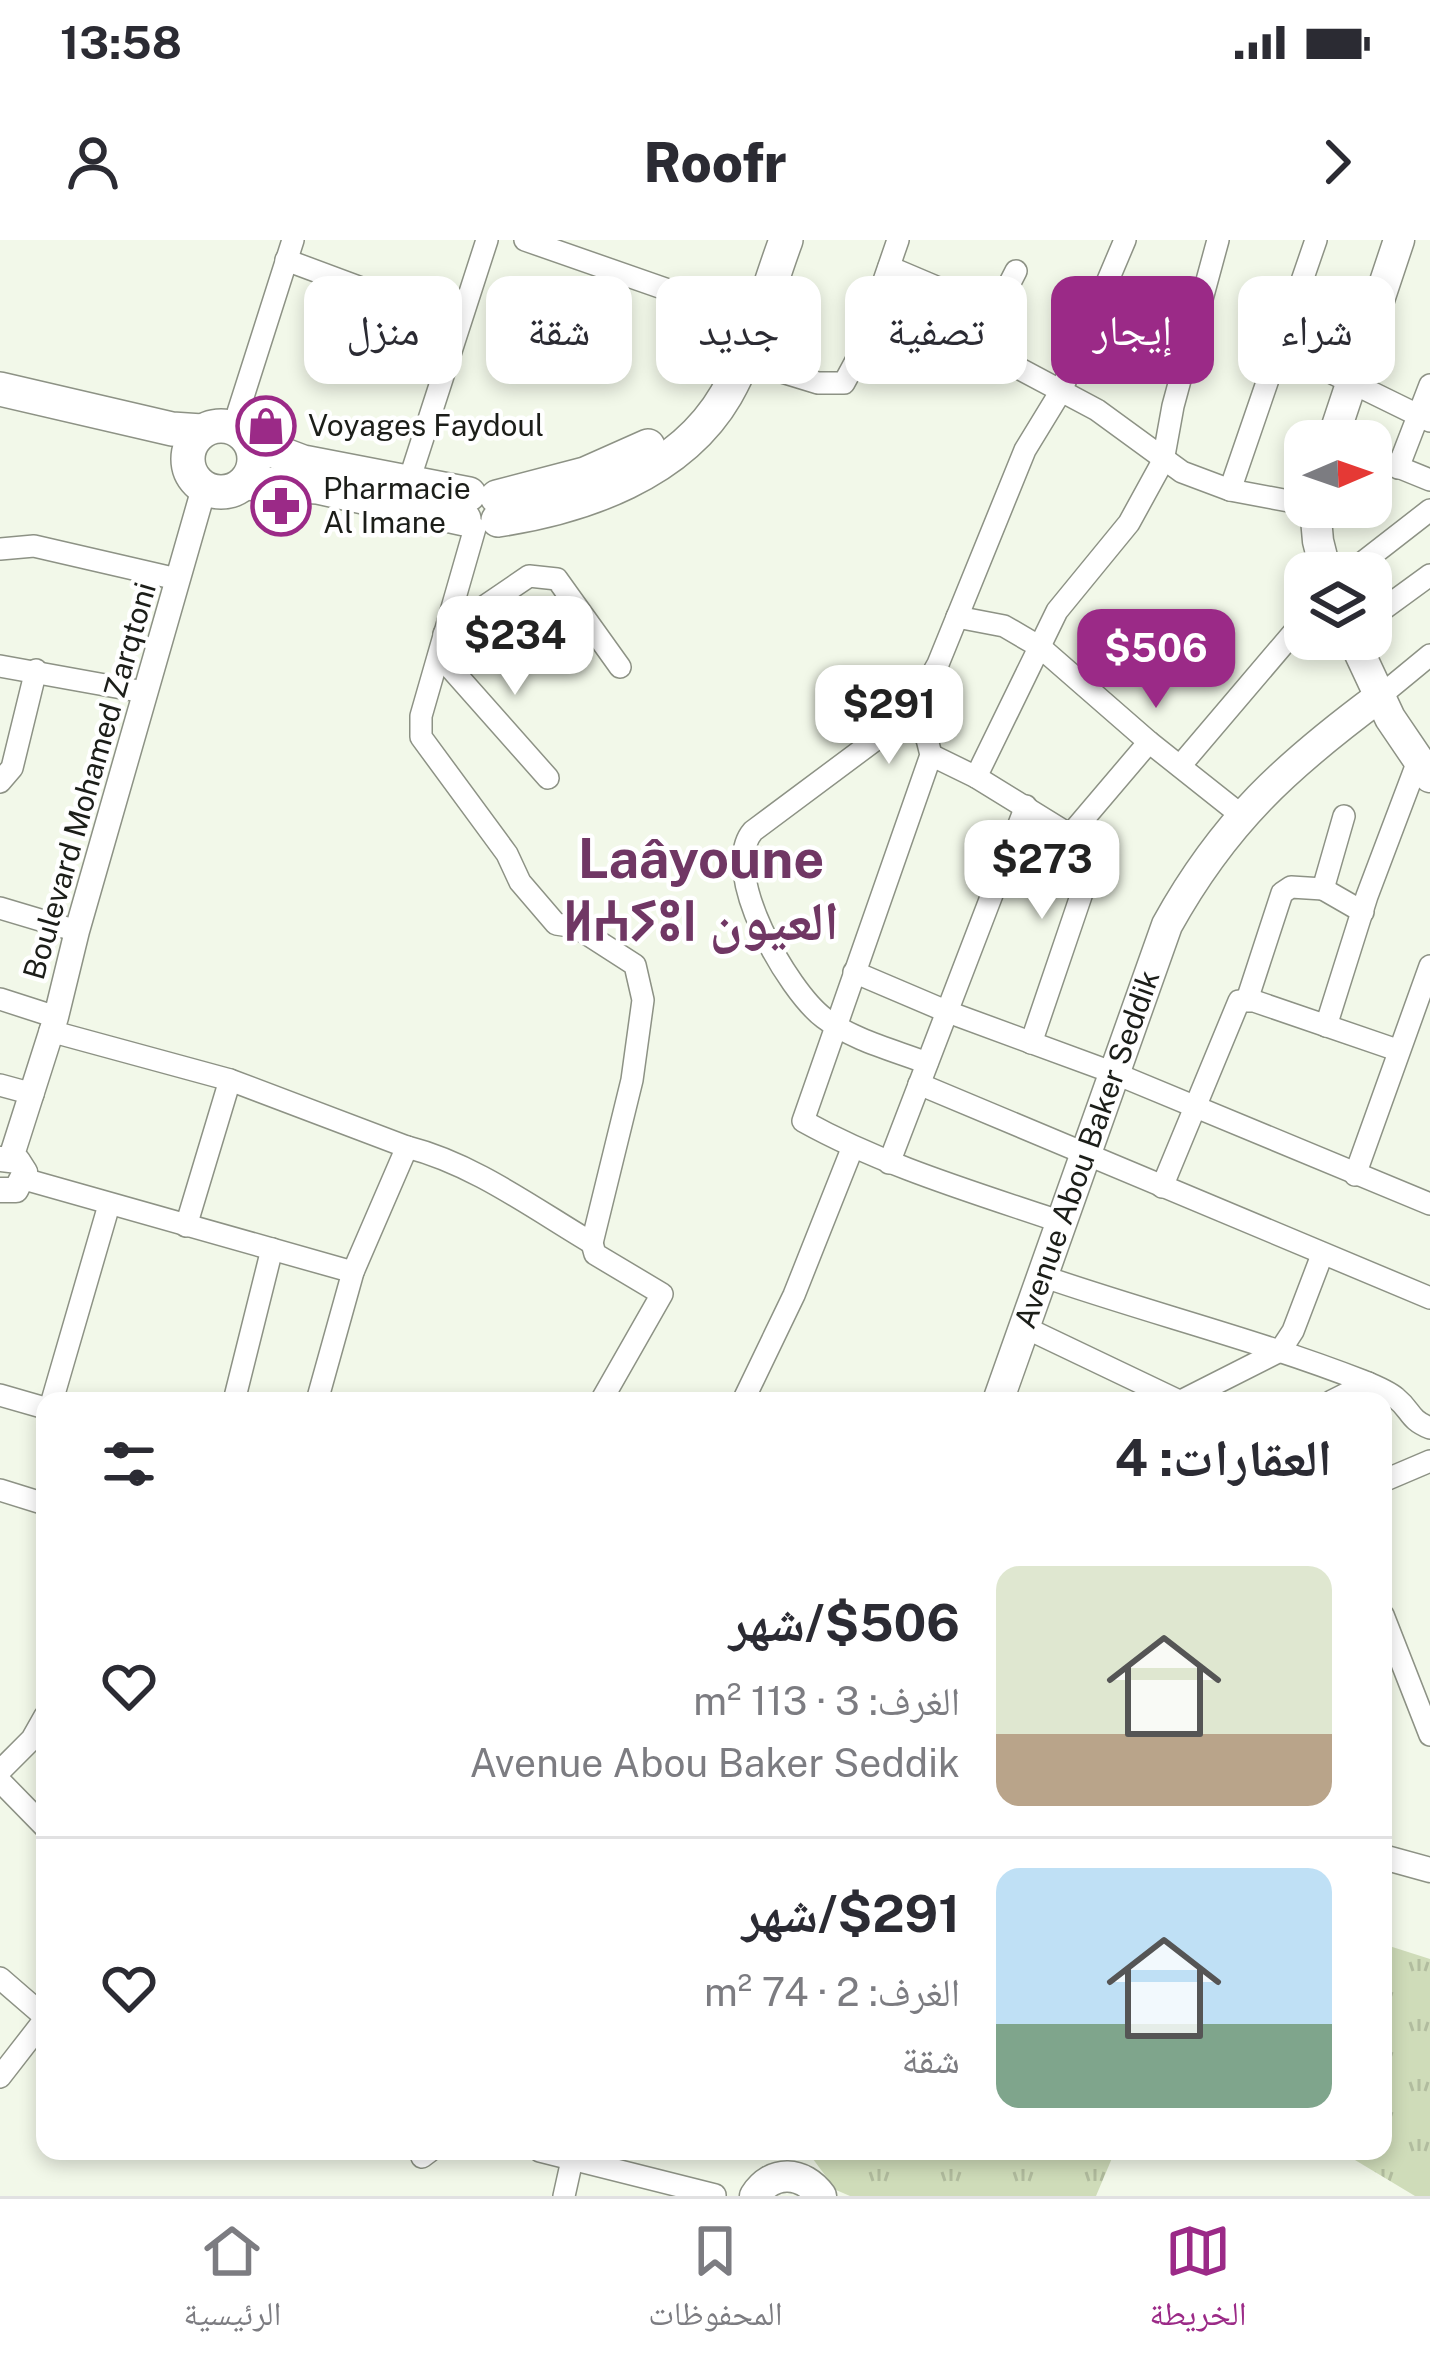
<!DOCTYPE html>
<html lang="ar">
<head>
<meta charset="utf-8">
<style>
  :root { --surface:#fff; --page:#f2f2f3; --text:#2b2b33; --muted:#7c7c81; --line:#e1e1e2; --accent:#9b2a87 }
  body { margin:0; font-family:"Public Sans","Noto Naskh Arabic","Noto Sans Tifinagh",sans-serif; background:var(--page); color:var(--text); direction:rtl; height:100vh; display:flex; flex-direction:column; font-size:45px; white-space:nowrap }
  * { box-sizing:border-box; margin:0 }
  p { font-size:39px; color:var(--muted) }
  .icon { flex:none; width:66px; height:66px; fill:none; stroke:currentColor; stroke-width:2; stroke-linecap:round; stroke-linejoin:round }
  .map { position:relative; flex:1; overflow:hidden; direction:ltr }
  .panel { position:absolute; left:36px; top:1152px; width:1356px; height:768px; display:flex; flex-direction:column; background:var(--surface); border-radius:24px; box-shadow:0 6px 18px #0003; direction:rtl }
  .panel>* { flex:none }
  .top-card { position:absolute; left:36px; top:36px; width:1359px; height:108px; direction:rtl; display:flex; gap:24px }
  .needle { width:78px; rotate:88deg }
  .fabs { position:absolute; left:1284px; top:180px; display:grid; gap:24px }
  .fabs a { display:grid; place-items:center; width:108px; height:108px; border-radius:24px; background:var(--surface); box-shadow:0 6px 18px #0003; font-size:60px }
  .price { position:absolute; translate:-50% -102px; padding:0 27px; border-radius:24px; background:#fff; color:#222; font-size:39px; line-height:78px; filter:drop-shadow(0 3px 6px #0008) }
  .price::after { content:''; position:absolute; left:50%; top:72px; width:36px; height:27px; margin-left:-18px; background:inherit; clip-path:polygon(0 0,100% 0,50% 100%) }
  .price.selected { background:var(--accent); color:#fff }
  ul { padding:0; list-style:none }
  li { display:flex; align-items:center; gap:36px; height:300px; padding:0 60px }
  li+li { border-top:3px solid var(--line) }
  li span { display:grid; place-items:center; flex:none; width:336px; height:240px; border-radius:24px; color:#555 }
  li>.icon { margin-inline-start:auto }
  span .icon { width:144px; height:144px; fill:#fffc; stroke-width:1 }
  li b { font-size:51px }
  h2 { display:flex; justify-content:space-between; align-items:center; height:144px; padding:0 60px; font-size:51px }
  .tag { padding:0 42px; border-radius:24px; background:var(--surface); box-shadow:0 6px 18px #0003; font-size:42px; line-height:108px }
  .tag.selected { background:var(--accent); color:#fff }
  .status { display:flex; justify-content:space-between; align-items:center; height:84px; padding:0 60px; background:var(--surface); direction:ltr }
  .status svg { height:33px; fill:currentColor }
  header { display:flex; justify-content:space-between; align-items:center; height:156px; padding:0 60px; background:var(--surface); font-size:54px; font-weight:800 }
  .dock { display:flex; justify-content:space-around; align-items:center; height:168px; border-top:3px solid var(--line); background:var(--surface); font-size:33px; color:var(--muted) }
  .dock a { display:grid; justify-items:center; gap:6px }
  .dock .selected { color:var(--accent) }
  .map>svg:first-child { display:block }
</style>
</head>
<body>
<div class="status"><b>13:58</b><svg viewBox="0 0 49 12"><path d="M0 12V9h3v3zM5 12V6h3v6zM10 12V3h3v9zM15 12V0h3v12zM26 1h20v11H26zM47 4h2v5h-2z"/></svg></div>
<header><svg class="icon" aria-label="forward" viewBox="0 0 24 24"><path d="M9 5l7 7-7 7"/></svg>Roofr<svg class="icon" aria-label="person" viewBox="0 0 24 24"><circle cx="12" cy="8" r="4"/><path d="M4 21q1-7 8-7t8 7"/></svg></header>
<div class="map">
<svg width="1430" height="1956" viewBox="0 0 1430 1956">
  <defs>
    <pattern id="park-tufts" width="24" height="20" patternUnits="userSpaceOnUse" patternTransform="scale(3)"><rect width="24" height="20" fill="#cfdcb9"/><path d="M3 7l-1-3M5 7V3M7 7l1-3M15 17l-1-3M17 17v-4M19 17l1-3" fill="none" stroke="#b1bc9e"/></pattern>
  </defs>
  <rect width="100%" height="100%" fill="#f2f8e9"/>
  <!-- park -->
  <g fill="url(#park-tufts)">
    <path d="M1383,1704L1430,1719V1956H1415L1340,1911H1383Z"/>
    <path d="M807,1911H1115L1096,1956H850L836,1950Z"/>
  </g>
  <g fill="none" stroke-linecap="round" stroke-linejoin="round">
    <defs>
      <g id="minor">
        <path d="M525,0L737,74"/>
        <path d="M286,20L458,84"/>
        <path d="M889,27L995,72"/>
        <path d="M1016,31L995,72L992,114L1097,170L1182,232L1230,250L1305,264"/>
        <path d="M1281,108L1430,181"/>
        <path d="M743,120L818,143H844L857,119L898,0"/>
        <path d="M233,188L293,0"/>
        <path d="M1371,216L1430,240"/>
        <path d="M1398,228L1430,145"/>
        <path d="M408,244L487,0"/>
        <path d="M1230,250L1316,0"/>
        <path d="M0,309L34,306L177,339"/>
        <path d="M1349,333L1430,270"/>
        <path d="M957,377L1004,386L1040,407L1149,502L1241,575"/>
        <path d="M1371,378L1430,335"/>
        <path d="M444,394L529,336L557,339L620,427"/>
        <path d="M439,415L548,538"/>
        <path d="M0,426L144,452"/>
        <path d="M1379,457L1430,415"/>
        <path d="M910,474L927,499L931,515L803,881C884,926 973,952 1061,982"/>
        <path d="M931,515L976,537"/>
        <path d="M1180,526L1305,379"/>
        <path d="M0,542L12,528L36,430"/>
        <path d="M1070,595L1149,502"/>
        <path d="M1323,649L1363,672"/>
        <path d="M0,668L77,691"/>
        <path d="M854,732L948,772L1114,833L1430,964"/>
        <path d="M0,759L56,777"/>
        <path d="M1247,760L1282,653L1291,647L1323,649L1344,576"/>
        <path d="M1326,786L1367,656L1418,521"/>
        <path d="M50,791L230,840L407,907C474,924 533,968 592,1003L632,840L643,760L635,725L576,687L556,684L520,642L507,614L421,497V476L475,288"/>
        <path d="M1031,803L1083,650L1086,621L1070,595L976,537L1057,371L1129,283L1163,221L1173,166L1218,0"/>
        <path d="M927,823C893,810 853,800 824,778C788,751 718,631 753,591L910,474L938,424L1025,210L1061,151L1125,0"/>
        <path d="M919,844L1430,1058"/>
        <path d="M0,845L33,854"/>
        <path d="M889,923L1026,566"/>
        <path d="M1355,935L1430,726"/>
        <path d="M24,939L353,1032"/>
        <path d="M1162,947L1239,761H1254L1397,810"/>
        <path d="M186,986L230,840"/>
        <path d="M592,1003L595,1014L662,1054L601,1161"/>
        <path d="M1042,1036C1149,1073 1258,1100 1363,1141C1373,1145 1388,1151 1396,1158C1412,1171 1408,1179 1430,1188"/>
        <path d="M1024,1087L1179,1161"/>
        <path d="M0,1155L45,1168"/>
        <path d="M52,1161L109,965"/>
        <path d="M234,1161L272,1009"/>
        <path d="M317,1161L353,1032L407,907"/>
        <path d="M743,1161L794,1055L852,909"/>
        <path d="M1181,1161L1280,1111L1293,1091L1322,1015"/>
        <path d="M1332,1161L1368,1143"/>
        <path d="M1383,1241L1430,1221"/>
        <path d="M0,1250L45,1264"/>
        <path d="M1383,1375L1430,1495"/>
        <path d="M0,1531L32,1499L45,1476"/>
        <path d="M0,1541L45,1587"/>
        <path d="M0,1738L45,1777"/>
        <path d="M0,1837L45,1779"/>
        <path d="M540,1911L715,1955"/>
        <path d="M422,1917L430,1911"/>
        <path d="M564,1956L572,1920"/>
      </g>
      <g id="tertiary">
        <path d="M11,918L56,777L77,691L204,248"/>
        <path d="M0,950H16L25,932L18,921L0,919"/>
        <path d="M1383,1617L1430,1630"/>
      </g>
      <g id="secondary">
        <path d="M1332,201L1399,0"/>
        <path d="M1315,267L1318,301L1326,333"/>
        <path d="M1353,399L1390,478L1430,537"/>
        <path id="s1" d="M998,1161L1167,685C1224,582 1286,526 1379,457"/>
        <path d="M755,1956C772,1929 803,1931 821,1956"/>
      </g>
      <g id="primary">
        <path d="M0,149L172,189L202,191"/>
        <circle cx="221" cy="219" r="33"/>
        <path d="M250,202L303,222L469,254"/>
        <path d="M245,243L317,247L464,279"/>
        <path d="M497,257L585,234L648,206"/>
        <path d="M498,280C583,267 680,234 726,155C753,108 767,51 786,0"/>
      </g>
    </defs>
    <!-- minor casing -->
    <use href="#minor" stroke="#8d9285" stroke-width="24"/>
    <!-- tertiary casing -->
    <use href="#tertiary" stroke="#8d9285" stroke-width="27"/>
    <!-- secondary casing -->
    <use href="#secondary" stroke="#8d9285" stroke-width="33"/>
    <!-- primary casing -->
    <use href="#primary" stroke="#8d9285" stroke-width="36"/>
    <!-- minor -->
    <use href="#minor" stroke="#fff" stroke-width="21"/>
    <!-- tertiary -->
    <use href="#tertiary" stroke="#fff" stroke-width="24"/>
    <!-- secondary -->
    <use href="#secondary" stroke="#fff" stroke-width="30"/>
    <!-- primary -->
    <use href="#primary" stroke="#fff" stroke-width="33"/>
  </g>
  <!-- icons -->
  <defs>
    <symbol id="shop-ring" viewBox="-11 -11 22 22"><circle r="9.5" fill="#fff" stroke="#9b2a87" stroke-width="1.5"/><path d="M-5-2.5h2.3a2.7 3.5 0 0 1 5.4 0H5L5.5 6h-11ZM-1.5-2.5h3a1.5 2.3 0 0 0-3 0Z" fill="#9b2a87"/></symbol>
    <symbol id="pharmacy-ring" viewBox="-11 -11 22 22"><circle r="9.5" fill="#fff" stroke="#9b2a87" stroke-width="1.5"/><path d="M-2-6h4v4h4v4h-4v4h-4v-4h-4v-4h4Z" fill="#9b2a87"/></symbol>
  </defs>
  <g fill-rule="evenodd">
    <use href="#shop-ring" x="233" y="153" width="66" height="66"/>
    <use href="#pharmacy-ring" x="248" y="233" width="66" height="66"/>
  </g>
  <g text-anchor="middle" stroke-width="9" stroke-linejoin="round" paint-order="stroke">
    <!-- poi labels -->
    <g font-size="30" fill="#1c1e19" stroke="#fff" text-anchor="start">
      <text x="308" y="196">Voyages Faydoul</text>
      <text x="323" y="259">Pharmacie<tspan x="323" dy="34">Al Imane</tspan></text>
    </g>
    <!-- street labels -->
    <g font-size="30" fill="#1c1e19" stroke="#fff">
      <text transform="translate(90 541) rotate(-74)" y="10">Boulevard Mohamed Zarqtoni</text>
      <text dy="10" stroke="none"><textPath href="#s1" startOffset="267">Avenue Abou Baker Seddik</textPath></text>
    </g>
    <!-- town labels -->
    <g font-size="54" font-weight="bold" fill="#703764" stroke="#fff">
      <text x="701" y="638">Laâyoune<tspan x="701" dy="62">ⵍⵄⵢⵓⵏ العيون</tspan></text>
    </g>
  </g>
</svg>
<div class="fabs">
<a><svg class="needle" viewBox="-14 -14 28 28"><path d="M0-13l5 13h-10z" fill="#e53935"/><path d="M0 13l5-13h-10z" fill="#7c7c81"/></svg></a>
<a><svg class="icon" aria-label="layers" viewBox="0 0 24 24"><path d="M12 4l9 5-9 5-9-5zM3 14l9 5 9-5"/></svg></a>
</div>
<b class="price" style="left:515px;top:458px">$234</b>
<b class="price selected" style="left:1156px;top:471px">$506</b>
<b class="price" style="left:889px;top:527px">$291</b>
<b class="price" style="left:1042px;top:682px">$273</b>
<div class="top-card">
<a class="tag">شراء</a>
<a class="tag selected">إيجار</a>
<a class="tag">تصفية</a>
<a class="tag">جديد</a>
<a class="tag">شقة</a>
<a class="tag">منزل</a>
</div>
<section class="panel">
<h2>العقارات: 4<svg class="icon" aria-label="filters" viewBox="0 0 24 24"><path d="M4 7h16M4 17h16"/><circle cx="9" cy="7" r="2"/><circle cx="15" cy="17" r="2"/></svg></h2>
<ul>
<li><span style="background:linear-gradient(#dfe7d0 70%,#b9a48a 0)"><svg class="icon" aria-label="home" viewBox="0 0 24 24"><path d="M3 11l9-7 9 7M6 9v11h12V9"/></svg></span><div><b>$506/شهر</b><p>الغرف: 3 · 113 m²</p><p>Avenue Abou Baker Seddik</p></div><svg class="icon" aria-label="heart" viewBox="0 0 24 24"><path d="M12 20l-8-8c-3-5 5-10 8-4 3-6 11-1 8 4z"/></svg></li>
<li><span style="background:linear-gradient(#bfe0f5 65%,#7fa58c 0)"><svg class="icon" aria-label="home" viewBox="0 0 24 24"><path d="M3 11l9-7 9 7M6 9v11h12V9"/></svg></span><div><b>$291/شهر</b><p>الغرف: 2 · 74 m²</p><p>شقة</p></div><svg class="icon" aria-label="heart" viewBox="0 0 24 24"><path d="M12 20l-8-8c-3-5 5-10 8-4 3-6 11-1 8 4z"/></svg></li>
</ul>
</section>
</div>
<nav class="dock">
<a class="selected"><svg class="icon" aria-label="map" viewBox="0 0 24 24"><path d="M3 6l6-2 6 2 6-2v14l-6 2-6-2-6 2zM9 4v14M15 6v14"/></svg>الخريطة</a>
<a><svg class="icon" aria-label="saved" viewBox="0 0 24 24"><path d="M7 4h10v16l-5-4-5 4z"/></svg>المحفوظات</a>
<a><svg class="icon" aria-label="home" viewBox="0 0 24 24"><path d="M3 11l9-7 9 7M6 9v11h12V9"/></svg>الرئيسية</a>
</nav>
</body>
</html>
